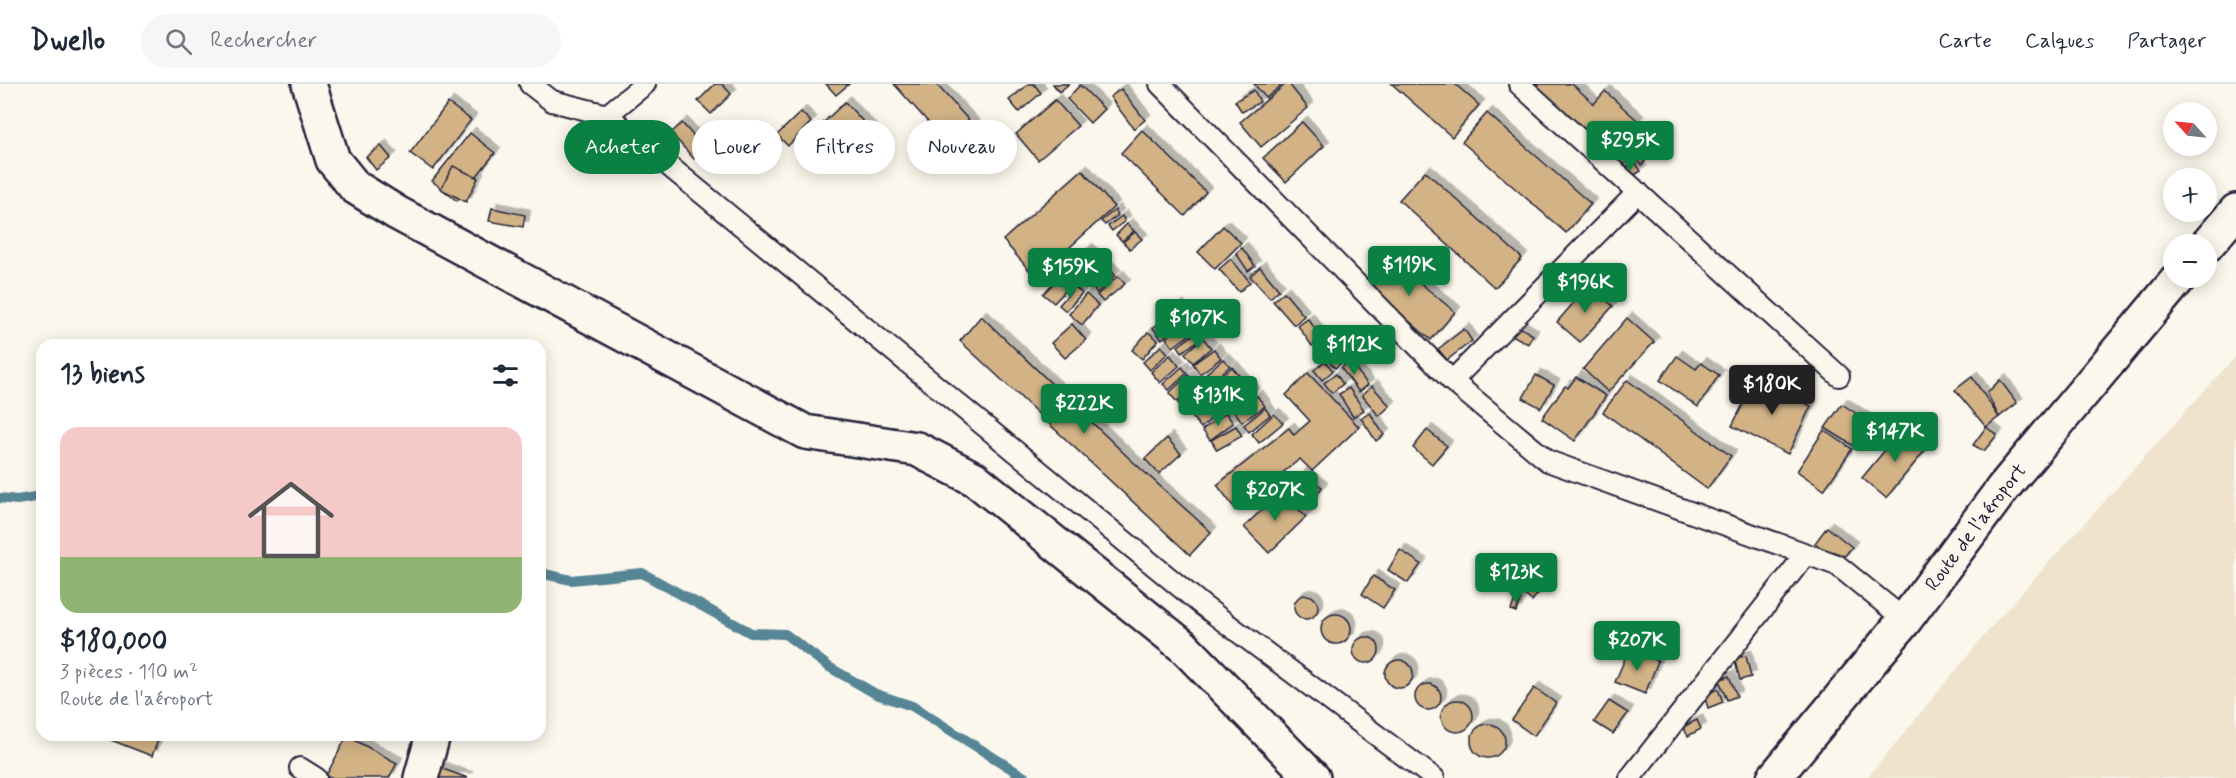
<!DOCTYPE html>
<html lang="fr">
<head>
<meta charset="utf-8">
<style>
  :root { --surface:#fff; --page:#f6f6f7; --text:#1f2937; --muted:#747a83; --line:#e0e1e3; --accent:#0b8043 }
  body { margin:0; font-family:Mynerve,sans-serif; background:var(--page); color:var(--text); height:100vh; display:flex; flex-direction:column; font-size:22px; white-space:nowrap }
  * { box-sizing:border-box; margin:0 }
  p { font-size:20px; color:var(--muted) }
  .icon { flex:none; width:33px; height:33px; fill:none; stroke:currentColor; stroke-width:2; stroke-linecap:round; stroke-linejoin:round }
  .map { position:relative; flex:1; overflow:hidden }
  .side { position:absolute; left:36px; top:255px; width:510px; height:402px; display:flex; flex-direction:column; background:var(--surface); border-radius:18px; box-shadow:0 3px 15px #0003 }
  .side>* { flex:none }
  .banner { position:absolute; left:564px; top:36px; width:570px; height:54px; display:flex; gap:12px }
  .needle { width:39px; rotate:297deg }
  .fabs { position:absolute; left:2163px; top:18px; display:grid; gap:12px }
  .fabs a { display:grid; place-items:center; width:54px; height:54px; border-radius:50%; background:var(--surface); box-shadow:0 3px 15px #0003; font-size:30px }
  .price { position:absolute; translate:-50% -51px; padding:0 14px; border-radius:6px; background:var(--accent); color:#fff; font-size:20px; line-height:39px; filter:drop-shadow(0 2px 3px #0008) }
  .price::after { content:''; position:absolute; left:50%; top:36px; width:18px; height:14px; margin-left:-9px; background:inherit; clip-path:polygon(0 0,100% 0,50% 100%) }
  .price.current { background:#222; color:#fff }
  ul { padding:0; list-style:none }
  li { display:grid; align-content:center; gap:12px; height:318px; padding:0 24px }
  li span { display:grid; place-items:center; height:186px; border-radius:18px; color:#555 }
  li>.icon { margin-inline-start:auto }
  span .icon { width:108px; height:108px; fill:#fffc; stroke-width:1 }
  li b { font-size:26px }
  h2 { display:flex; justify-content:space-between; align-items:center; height:72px; padding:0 24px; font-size:26px }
  .tag { padding:0 21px; border-radius:27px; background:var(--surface); box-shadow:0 3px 15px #0003; font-size:21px; line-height:54px }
  .tag.current { background:var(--accent); color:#fff }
  header { display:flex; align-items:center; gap:36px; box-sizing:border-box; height:84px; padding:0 30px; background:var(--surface); border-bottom:2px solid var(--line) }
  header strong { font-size:28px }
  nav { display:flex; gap:33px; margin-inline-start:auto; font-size:21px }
  .search { width:420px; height:54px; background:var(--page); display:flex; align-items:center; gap:15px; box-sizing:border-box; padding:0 21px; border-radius:33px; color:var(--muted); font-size:22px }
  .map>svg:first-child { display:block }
</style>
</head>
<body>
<header>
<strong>Dwello</strong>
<div class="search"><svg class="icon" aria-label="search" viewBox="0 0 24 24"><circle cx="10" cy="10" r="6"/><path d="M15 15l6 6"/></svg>Rechercher</div>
<nav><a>Carte</a><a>Calques</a><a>Partager</a></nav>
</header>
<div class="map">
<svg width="2236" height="694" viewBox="0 0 2236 694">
  <defs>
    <filter id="shadow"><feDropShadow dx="5.5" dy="-5.5" stdDeviation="0" flood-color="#0004"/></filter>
  </defs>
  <rect width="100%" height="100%" fill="#fbf7ec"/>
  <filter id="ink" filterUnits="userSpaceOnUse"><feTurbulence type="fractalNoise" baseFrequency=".0167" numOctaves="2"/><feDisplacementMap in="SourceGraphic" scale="12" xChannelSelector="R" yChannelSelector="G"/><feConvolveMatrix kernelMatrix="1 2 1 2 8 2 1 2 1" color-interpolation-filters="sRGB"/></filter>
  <g filter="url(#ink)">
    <!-- built -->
    <path fill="#efe3cd" d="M2236,272V694H1867L1997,536Z"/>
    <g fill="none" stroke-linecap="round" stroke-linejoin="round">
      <!-- stream -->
      <g stroke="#568596" stroke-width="10">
        <path d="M0,414L17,416L42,412"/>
        <path d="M540,489L571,496L642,489L751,549L785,550L829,583L876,610L912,622L1026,694"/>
      </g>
    </g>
    <!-- building -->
    <g fill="#d3b386" stroke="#22223b" stroke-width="1.5" filter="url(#shadow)">
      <path d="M715,0H722L731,10L711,30L698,17Z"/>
      <path d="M826,0H849L836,11Z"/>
      <path d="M894,0H936L983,52L960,74Z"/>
      <path d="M1029,0H1034L1041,9L1019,28L1009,16Z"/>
      <path d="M1053,0H1069L1059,8Z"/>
      <path d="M1254,0H1283L1266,14Z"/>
      <path d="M1286,0H1289L1308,24L1261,63L1240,38Z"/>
      <path d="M1392,0H1455L1479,21L1452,53Z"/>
      <path d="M1512,0H1572L1594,20L1605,7L1638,37L1626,50L1640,63L1613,93Z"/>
      <path d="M1080,1L1104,25L1090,39L1067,15Z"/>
      <path d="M1121,5L1145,36L1134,45L1110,13Z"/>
      <path d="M1254,6L1260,18L1242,28L1235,17Z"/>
      <path d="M1055,16L1078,42L1038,76L1016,50Z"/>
      <path d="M845,18L880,56L857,77L822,40Z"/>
      <path d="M448,19L471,36L433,86L410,69Z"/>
      <path d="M801,28L811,38L788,62L777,51Z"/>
      <path d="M1487,29L1591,120L1566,149L1462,58Z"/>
      <path d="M1302,38L1324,62L1286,98L1263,74Z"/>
      <path d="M682,39L705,65L694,75L671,49Z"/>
      <path d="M1142,46L1206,108L1185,132L1121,69Z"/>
      <path d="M470,49L495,69L457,117L432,97Z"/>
      <path d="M381,62L391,74L376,86L366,73Z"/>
      <path d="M1643,64L1651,70L1642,81L1635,75Z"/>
      <path d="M1635,78L1641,87L1625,97L1619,88Z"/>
      <path d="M453,82L478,94L466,118L441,105Z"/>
      <path d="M1082,86L1114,123L1036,194L1003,156Z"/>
      <path d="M1425,87L1522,174L1495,204L1399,116Z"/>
      <path d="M492,124L525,131L523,143L489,137Z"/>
      <path d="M1115,126L1118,131L1105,141L1101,137Z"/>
      <path d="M1122,132L1125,137L1112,147L1108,142Z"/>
      <path d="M1127,140L1134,147L1122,157L1116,151Z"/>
      <path d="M1223,142L1241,159L1215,185L1198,168Z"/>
      <path d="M1135,148L1142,155L1130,165L1123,158Z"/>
      <path d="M1242,164L1255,182L1248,187L1236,169Z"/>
      <path d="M1087,165L1096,174L1079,193L1069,184Z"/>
      <path d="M1387,171L1455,228L1431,256L1364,198Z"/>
      <path d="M1231,175L1250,198L1239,208L1219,185Z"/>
      <path d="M1105,181L1115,191L1097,209L1088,199Z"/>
      <path d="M1260,183L1279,206L1270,214L1250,192Z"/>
      <path d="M1066,186L1076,195L1054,219L1043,210Z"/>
      <path d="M1118,192L1125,200L1103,218L1097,211Z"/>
      <path d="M1589,201L1613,222L1580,258L1557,238Z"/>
      <path d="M1075,203L1082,209L1066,227L1059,221Z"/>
      <path d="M1284,208L1304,232L1294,241L1273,217Z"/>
      <path d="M1086,210L1098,221L1082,241L1069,230Z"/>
      <path d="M1178,222L1187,233L1162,255L1153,244Z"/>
      <path d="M981,232L1130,375L1211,448L1190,471L960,257Z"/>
      <path d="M1627,234L1654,258L1608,308L1583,285Z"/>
      <path d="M1308,235L1322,254L1312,262L1298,242Z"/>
      <path d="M1188,237L1196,246L1173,263L1166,254Z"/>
      <path d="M1513,239L1533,251L1528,260L1507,248Z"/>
      <path d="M1072,240L1086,256L1065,274L1051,259Z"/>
      <path d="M1464,245L1472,257L1447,276L1438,265Z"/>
      <path d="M1148,248L1158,256L1142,275L1132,266Z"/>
      <path d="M1196,249L1200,255L1182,268L1178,262Z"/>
      <path d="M1203,254L1211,264L1193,279L1185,269Z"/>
      <path d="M1327,257L1344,277L1335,284L1318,264Z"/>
      <path d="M1161,262L1168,269L1150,286L1143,278Z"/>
      <path d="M1214,265L1221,274L1200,290L1193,280Z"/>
      <path d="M1170,271L1179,282L1160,299L1151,288Z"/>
      <path d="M1677,272L1696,285L1701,279L1719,291L1698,323L1660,296Z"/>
      <path d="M1223,275L1230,282L1208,302L1201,294Z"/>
      <path d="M1325,277L1333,287L1322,296L1314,286Z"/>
      <path d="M1350,277L1368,301L1359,308L1341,284Z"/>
      <path d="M1182,283L1187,289L1169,306L1163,300Z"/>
      <path d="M1232,283L1254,309L1245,317L1223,291Z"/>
      <path d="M1308,289L1359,343L1312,387L1300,375L1236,426L1217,401L1289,344L1294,351L1310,337L1286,311Z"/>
      <path d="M1336,290L1343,300L1332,309L1324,299Z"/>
      <path d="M1188,291L1196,300L1177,318L1169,309Z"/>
      <path d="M1536,291L1554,301L1541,324L1523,314Z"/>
      <path d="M1223,292L1242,317L1232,324L1213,299Z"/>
      <path d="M1576,293L1606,312L1575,357L1542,334L1565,302L1568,304Z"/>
      <path d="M1972,293L1999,333L1986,343L1955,306Z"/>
      <path d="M1756,295L1811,322L1788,370L1732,342Z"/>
      <path d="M1627,296L1731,372L1707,405L1603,328Z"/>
      <path d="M2000,296L2017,319L1999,333L1987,309Z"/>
      <path d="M1197,302L1205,310L1186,327L1178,319Z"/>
      <path d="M1372,302L1390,322L1379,332L1362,311Z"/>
      <path d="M1349,304L1364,326L1353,333L1339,310Z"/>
      <path d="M1208,310L1221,326L1201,344L1188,328Z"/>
      <path d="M1257,312L1265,322L1242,338L1235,328Z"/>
      <path d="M1842,320L1869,338L1854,362L1825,344Z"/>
      <path d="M1265,324L1270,331L1249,348L1244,341Z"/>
      <path d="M1226,329L1233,339L1210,356L1202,346Z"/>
      <path d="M1370,329L1384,351L1376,357L1361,334Z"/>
      <path d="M1274,330L1283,339L1259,359L1252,350Z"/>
      <path d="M1236,342L1242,352L1217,366L1211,356Z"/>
      <path d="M1986,343L1997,351L1984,367L1973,361Z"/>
      <path d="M1903,344L1927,364L1886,414L1862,394Z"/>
      <path d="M1427,346L1447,362L1432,380L1413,364Z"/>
      <path d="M1824,346L1852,365L1824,406L1797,387Z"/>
      <path d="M1167,354L1181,370L1159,390L1145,375Z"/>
      <path d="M1301,390L1322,403L1311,420L1290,408Z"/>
      <path d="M1281,407L1306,433L1269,469L1244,443Z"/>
      <path d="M1827,443L1852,463L1840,478L1815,459Z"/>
      <path d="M1400,466L1421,480L1408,499L1388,486Z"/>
      <path d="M1534,479L1551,493L1532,517L1514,503Z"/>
      <path d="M1373,492L1395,506L1383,524L1362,510Z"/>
      <circle cx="1306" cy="523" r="12"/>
      <path d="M1516,513L1521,515L1516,528L1511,526Z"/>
      <circle cx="1336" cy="545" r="15"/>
      <circle cx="1366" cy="566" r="13"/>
      <path d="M1629,565L1658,577L1645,610L1615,598Z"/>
      <path d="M1746,572L1751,593L1740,596L1734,574Z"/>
      <circle cx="1399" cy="590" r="14"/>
      <path d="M1729,592L1737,612L1727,616L1719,596Z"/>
      <circle cx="1428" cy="613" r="13"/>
      <path d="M1534,604L1556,619L1534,652L1512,636Z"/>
      <path d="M1718,605L1723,618L1708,624L1704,611Z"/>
      <circle cx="1457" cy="632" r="16"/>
      <path d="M1609,617L1628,629L1613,650L1594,638Z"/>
      <path d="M1697,636L1701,645L1688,652L1683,643Z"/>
      <circle cx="1488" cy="657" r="17"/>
      <path d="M98,651H160L152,672Z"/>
      <path d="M347,652L397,679L389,694H330L326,692Z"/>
      <path d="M440,684L468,694H436Z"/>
    </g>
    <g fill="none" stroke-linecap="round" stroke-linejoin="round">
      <defs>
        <g id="lane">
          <path d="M530,0L552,17L607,31L1202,521L1434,694"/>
          <path d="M1160,0L1452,297L1548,377L1837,481L1905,536"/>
          <path d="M1519,0L1839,292"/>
          <path d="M607,31L645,0"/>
          <path d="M1452,297L1638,108"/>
          <path d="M300,684L316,694"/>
          <path d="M1630,694L1806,470"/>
        </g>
        <g id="street">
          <path d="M309,0L333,76L355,103L397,129L805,348L917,365L975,395L1183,562L1313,694"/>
          <path d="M421,694L433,651"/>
        </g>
        <g id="secondary">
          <path d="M2206,162L2236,127"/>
          <path id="s1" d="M1774,694L1905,536L2003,404L2179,194"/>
        </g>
      </defs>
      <!-- lane casing -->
      <use href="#lane" stroke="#22223b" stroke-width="24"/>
      <!-- street casing -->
      <use href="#street" stroke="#22223b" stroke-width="38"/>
      <!-- secondary casing -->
      <use href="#secondary" stroke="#22223b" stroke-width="38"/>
      <!-- lane -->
      <use href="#lane" stroke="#fbf7ec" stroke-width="20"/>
      <!-- street -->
      <use href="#street" stroke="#fbf7ec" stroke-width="33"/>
      <!-- secondary -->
      <use href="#secondary" stroke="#fbf7ec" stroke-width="33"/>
    </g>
  </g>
  <g text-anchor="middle" stroke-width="5" stroke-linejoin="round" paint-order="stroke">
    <!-- street labels -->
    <g font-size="20" fill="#22223b" stroke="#fbf7ec">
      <text dy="7" stroke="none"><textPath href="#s1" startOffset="322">Route de l'aéroport</textPath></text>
    </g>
  </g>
</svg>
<div class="fabs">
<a><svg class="needle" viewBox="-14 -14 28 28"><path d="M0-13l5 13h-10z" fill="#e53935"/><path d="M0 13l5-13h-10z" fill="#747a83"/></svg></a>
<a>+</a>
<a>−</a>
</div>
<b class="price" style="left:1630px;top:88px">$295K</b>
<b class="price" style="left:1409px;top:213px">$119K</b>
<b class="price" style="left:1070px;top:215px">$159K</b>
<b class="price" style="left:1585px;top:230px">$196K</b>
<b class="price" style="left:1198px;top:266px">$107K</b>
<b class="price" style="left:1354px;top:292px">$112K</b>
<b class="price current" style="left:1772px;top:332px">$180K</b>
<b class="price" style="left:1218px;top:343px">$131K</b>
<b class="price" style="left:1084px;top:351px">$222K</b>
<b class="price" style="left:1895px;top:379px">$147K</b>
<b class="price" style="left:1275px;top:438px">$207K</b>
<b class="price" style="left:1516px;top:520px">$123K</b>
<b class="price" style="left:1637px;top:588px">$207K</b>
<div class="banner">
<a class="tag current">Acheter</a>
<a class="tag">Louer</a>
<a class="tag">Filtres</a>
<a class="tag">Nouveau</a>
</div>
<section class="side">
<h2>13 biens<svg class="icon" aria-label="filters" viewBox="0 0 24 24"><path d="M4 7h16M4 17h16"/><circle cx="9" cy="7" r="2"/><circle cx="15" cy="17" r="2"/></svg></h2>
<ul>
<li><span style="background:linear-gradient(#f6c9c9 70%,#8fb573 0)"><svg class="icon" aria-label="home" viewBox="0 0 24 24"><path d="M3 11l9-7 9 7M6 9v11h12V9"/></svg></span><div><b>$180,000</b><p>3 pièces · 110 m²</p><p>Route de l'aéroport</p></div></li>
</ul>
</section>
</div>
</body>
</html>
